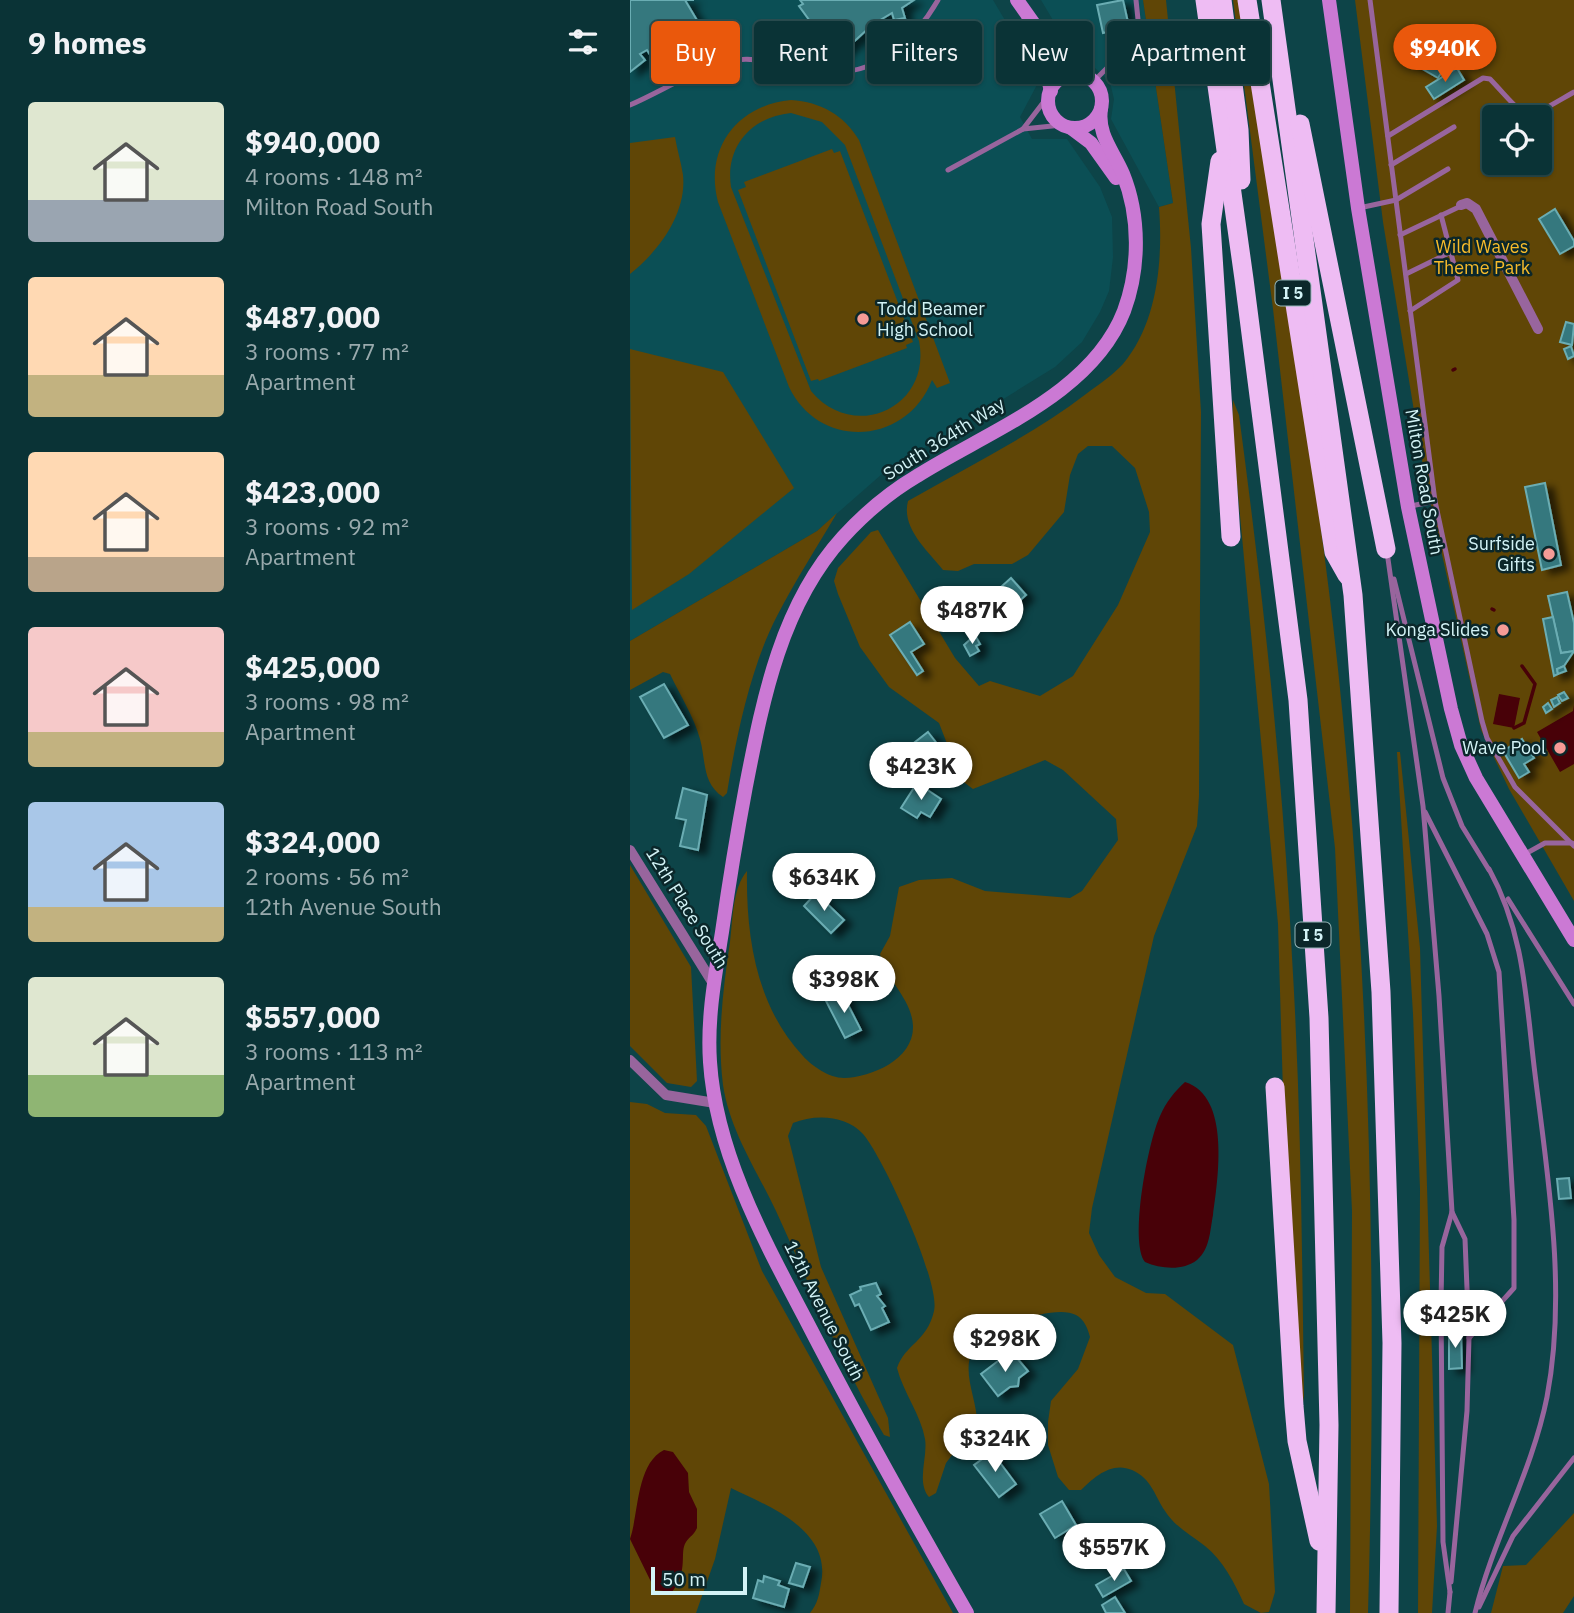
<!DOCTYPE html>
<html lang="en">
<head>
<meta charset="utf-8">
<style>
  :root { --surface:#0a3336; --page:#133b3e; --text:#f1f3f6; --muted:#99aaad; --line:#2a4e51; --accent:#ea580c }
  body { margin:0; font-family:"IBM Plex Sans",sans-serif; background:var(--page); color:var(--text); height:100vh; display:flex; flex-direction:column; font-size:26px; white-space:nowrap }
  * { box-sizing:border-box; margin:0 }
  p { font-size:23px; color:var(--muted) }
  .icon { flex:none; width:38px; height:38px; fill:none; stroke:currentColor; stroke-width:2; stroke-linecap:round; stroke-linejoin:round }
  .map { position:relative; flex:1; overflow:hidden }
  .side { display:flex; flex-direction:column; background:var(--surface); width:630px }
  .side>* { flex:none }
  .guide { position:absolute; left:21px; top:21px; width:665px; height:63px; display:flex; gap:14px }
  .fabs { position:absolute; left:852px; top:105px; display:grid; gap:14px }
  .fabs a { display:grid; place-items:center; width:70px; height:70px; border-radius:7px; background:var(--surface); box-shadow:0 2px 5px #0004,0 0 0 2px var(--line); font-size:35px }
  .scale { position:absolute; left:21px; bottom:18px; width:96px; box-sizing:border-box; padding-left:7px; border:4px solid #d3f3f6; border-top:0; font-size:19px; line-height:24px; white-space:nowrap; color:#d3f3f6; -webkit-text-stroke:5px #0b272a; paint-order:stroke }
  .price { position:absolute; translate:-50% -60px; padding:0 16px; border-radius:24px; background:#fff; color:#222; font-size:23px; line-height:46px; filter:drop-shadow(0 2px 4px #0008) }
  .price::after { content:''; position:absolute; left:50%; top:42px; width:21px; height:16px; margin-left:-10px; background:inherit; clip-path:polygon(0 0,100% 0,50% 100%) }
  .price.active { background:var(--accent); color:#fff }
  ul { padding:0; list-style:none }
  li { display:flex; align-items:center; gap:21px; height:175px; padding:0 28px }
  li span { display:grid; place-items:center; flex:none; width:196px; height:140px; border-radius:7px; color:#555 }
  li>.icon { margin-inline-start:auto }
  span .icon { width:84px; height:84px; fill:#fffc; stroke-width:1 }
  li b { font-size:30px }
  h2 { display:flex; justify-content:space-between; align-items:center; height:84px; padding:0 28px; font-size:30px }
  .tag { padding:0 24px; border-radius:7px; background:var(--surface); box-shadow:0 2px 5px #0004,0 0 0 2px var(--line); font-size:24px; line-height:63px }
  .tag.active { background:var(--accent); color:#fff }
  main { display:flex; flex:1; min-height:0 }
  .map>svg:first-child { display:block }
</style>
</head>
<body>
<main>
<section class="side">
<h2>9 homes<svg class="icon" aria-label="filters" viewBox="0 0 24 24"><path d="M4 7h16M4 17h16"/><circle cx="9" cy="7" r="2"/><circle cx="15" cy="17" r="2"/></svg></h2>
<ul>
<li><span style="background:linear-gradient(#dfe7d0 70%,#9aa5b1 0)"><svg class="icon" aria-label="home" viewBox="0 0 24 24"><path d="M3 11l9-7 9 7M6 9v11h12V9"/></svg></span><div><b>$940,000</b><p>4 rooms · 148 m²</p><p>Milton Road South</p></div></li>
<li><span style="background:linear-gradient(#ffd9b3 70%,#c2b280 0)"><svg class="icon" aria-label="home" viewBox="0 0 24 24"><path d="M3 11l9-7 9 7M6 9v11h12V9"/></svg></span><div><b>$487,000</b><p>3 rooms · 77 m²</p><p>Apartment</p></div></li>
<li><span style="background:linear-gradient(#ffd9b3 75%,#b9a48a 0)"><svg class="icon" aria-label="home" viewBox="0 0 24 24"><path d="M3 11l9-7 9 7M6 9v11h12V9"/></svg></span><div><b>$423,000</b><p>3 rooms · 92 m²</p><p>Apartment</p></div></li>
<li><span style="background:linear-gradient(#f6c9c9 75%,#c2b280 0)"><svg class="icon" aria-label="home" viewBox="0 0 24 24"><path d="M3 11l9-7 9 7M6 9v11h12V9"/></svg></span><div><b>$425,000</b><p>3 rooms · 98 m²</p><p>Apartment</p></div></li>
<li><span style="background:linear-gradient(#a9c7e8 75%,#c2b280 0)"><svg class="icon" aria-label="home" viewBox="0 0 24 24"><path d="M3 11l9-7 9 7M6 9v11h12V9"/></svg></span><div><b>$324,000</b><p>2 rooms · 56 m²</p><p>12th Avenue South</p></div></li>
<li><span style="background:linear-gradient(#dfe7d0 70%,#8fb573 0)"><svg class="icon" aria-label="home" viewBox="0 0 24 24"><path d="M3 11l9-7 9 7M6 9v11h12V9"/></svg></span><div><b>$557,000</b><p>3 rooms · 113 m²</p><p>Apartment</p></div></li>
</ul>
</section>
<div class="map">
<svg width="944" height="1613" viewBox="0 0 944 1613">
  <defs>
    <filter id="shadow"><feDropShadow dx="8" dy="4.5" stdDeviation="3.5" flood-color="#0009"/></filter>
  </defs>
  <rect width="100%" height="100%" fill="#0d4448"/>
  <!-- built -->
  <g fill="#0b4f55">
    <path d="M0,0H363L410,79L390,117L402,139H437L470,187L482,217L483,257L479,291L470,312L452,342L425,367L252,474L187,531L0,641Z"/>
    <path d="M411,0H513L543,203L529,207L481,119L484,99L480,82L465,68L448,62Z"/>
  </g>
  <!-- green -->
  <g fill="#604606" fill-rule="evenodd">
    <path d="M513,0H536L561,248L571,412L569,796L567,826L524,936L462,1208L459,1233L469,1255L485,1277L516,1293L535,1294L603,1345L639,1484L645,1592L639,1612L631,1613L614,1604C605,1584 593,1560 575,1546C561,1535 545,1527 535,1511C524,1495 522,1479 502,1470C482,1461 464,1477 451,1490H439L428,1477L418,1445V1422L421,1401L448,1369L460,1337C458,1329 454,1319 446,1315C423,1303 353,1330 342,1352C332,1373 347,1400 347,1422L316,1463L306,1493L299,1497C286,1482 298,1457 295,1439C291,1415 273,1392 267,1368C275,1344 297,1342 304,1311C311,1283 253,1157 233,1134C216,1115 185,1114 163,1123L158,1136L191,1267L258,1418L260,1437L254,1435C211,1364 181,1287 146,1211C126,1169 100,1131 93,1085C87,1037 93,989 100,942C103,920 102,889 117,871C116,936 126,1006 173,1056C182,1066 199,1078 214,1078C242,1077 284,1059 283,1026C282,999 256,980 250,954L260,936L269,887L289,880L322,878L355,891L440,898L452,891L488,840L486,819L433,770L415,760L343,789L331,780L309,723L259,687L230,647L208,594L204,581L208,568L241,532L248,530L325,658L349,686L360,681L410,696L443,676L488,605L520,532L519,512L505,468L482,446H458L448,454L440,475L434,512L398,555L382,564H344L328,571L313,570C297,550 271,528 278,501C337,467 401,436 456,394C468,385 483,375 493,364C528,322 533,259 529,207L543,203Z"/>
    <path d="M603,0H609C643,223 684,445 708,669C741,983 747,1298 738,1613H720L722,1211L705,848L643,309Z"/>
    <path d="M725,0H944V901L879,789L851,730L795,478L753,222ZM864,117H910V163H864Z"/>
    <path d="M161,100C191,102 214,115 229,140L320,383L307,388L302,380C277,445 190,451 159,387L88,202C74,149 107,105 161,100ZM161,113L192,122L215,145L289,341C302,407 224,443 181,391L101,187C95,147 121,117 161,113Z"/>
    <path d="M45,137C47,149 51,162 53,175C57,214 28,252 0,274V143Z"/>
    <path d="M202,149L204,153L210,151L283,342L276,345L277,348L189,381L188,379L181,381L108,190L116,187L114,182Z"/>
    <path d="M0,349L93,372L164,488L59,574L2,610Z"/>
    <path d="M603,400L609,415C633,595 653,776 662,957C671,1104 672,1250 674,1396L669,1426L660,1327L648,924L602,429Z"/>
    <path d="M207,513C187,547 165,581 147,616C121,666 106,737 97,793L93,797C72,783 76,761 70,739C64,717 50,695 40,674L33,672L0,690V641L187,531Z"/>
    <path d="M767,752H770L790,948L807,1526L802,1613H788L790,1189L783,1014Z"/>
    <path d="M0,865L61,967L67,1081L61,1087L37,1083L0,1046Z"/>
    <path d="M0,1102L17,1104L35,1113L66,1115L76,1126L132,1271L323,1613H180C188,1603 189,1595 191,1583C202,1530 138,1506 101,1488L85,1559L66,1613H0Z"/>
    <path d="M944,1513V1596L933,1613H861L873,1566L896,1565Z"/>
  </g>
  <!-- water -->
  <g fill="#480108">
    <path d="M869,694L890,698L884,728L863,724Z"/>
    <path d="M944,705V764L930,772L907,732L943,711Z"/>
    <path d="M555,1082C601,1096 588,1179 583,1215C580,1230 580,1249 567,1260C553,1271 531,1269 515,1262C499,1241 518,1142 530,1116C536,1102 545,1091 555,1082Z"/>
    <path d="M34,1450L43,1452L58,1473L59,1492L67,1509V1528C64,1535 60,1536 56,1542C49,1552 59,1571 42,1592L25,1590L0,1539C9,1513 6,1464 34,1450Z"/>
  </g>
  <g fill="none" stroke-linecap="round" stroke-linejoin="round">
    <!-- stream -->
    <g stroke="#480108" stroke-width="3.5">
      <path d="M823,370L825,369"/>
      <path d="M862,609L864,610"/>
      <path d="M884,728L894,723L905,684L892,666"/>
    </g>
  </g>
  <!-- building -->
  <g fill="#36787e" stroke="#6badb3" stroke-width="2" filter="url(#shadow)">
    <path d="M0,0H64H55L71,27L29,41L34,50L22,58L17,50L10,54L15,60L0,72Z"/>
    <path d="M170,0H284L272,8L275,18L264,20L262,13L242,25L204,60L189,44L193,39L169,6L173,4Z"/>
    <path d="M493,0L499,27L473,33L467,5Z"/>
    <path d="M788,39L820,59L808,78L775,59Z"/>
    <path d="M827,68L834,80L804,99L796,87Z"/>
    <path d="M925,209L944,241V246L930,254L909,219Z"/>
    <path d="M936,322L944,324L942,345L930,342Z"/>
    <path d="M941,346L944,356L938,359L934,349Z"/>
    <path d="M915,483L931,565L912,570L895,487Z"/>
    <path d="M381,578L396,595L360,628L346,612L354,604L361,612L380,595L372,586Z"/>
    <path d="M937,592L944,623V651L931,653L918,596Z"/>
    <path d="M923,617L931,653L944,651L934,666L927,669L928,674L924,676L913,619Z"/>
    <path d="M280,622L294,644L281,652L293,671L287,675L260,635Z"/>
    <path d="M345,635L350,644L346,646L349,651L340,656L334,645Z"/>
    <path d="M934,666L936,671L928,674L927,669Z"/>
    <path d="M34,684L58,725L34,738L10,697Z"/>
    <path d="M934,692L938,698L932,701L928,695Z"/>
    <path d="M927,697L930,703L924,707L921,700Z"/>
    <path d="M918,703L922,709L916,713L913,707Z"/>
    <path d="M298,732L308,745L290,759L280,746Z"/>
    <path d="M892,739L904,758L894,764L899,772L889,778L873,751Z"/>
    <path d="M287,783L311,799L300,817L291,812L287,818L271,808Z"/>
    <path d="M53,788L77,795L68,850L50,846L56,820L46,818Z"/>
    <path d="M186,893L214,920L201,933L174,906Z"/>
    <path d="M212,993L231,1030L215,1038L196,1001Z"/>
    <path d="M939,1178L941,1198L929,1199L927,1179Z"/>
    <path d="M246,1283L251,1294L247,1296L255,1306L252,1308L259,1322L241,1330L229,1304L225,1306L220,1295L231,1290L230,1287Z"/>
    <path d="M819,1330H831L832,1368L819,1369Z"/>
    <path d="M381,1351L398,1371L389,1378L388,1386L380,1387L368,1396L351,1374Z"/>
    <path d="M362,1452L386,1484L369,1497L344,1465Z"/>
    <path d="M432,1501L446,1525L425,1538L410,1514Z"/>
    <path d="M166,1563L180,1567L173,1587L159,1583Z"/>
    <path d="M494,1569L501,1581L473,1597L466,1585Z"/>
    <path d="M134,1576L150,1581L148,1585L159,1589L154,1607L123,1598L128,1580L133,1582Z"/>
    <path d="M485,1597L495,1613H476L472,1605Z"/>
  </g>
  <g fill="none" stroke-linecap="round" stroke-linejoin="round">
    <!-- lane -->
    <g stroke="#98659d" stroke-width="5">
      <path d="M740,0L805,501L852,721L857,738L885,787L944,846"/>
      <path d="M464,81L503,42L509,29L506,0"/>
      <path d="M0,105C35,90 71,65 108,60C123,57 141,63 156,65C172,67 188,71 204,72C251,73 286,38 308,0"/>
      <path d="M393,129L419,95"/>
      <path d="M758,136L853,78L860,79C901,122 890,123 944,92"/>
      <path d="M761,165L824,127"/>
      <path d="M318,170L393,129L432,125"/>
      <path d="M729,208L766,200L818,169"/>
      <path d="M770,235L831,206"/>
      <path d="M776,274L821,252"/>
      <path d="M780,311L828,280L811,215"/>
      <path d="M781,506L805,501"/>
      <path d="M757,552L793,806L809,996L822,1212L812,1247L811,1303L813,1542L820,1592"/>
      <path d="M764,579L813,778L832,826L859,870"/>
      <path d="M795,812L857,934L869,972L884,1220V1288L839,1338"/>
      <path d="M895,854L915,843H942"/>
      <path d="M878,899L944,1004"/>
      <path d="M821,1582L837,1411L839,1338L835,1239L822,1212"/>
      <path d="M849,1607L883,1536L944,1458"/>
      <path d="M818,1613L820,1592"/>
      <path d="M845,1613C863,1539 902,1472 917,1397C937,1292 918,1179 905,1074C896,1002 895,934 859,869"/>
    </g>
    <!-- street -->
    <g stroke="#98659d" stroke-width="10">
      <path d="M831,205L837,203L846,209L908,329"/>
      <path d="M0,850L84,985"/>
      <path d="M0,1060L36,1095L85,1103"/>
    </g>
    <!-- secondary -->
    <g stroke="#cb79d4" stroke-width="14">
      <path d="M387,0L426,55L450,75"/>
      <path d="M699,0L728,208L778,507L821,709L831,745L846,778L944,940"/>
      <path d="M396,24L414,62L421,91"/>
      <circle cx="445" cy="101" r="27"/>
      <path d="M441,128L461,143L486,178"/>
      <path d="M337,1613C282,1517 228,1421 177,1322C135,1242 86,1154 80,1062C77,1018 85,976 92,932C99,883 107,834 116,786C133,699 151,605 213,537C234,514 260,492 287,476C358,431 462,394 494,311C510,268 510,216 493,174C484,152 467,135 471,109"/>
    </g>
    <!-- highway -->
    <g stroke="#eebcf3" stroke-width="19">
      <path d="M575,0L614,279L668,700L689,1018L699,1425L696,1613"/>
      <path d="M592,0L609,130L611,180"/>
      <path d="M617,0L704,552L717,575"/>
      <path d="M641,0L723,595L751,992L762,1343L759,1613"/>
      <path d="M670,124L756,549"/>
      <path d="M590,161L581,224L601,537"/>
      <path d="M645,1087L664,1406L667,1441L689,1541"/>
    </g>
  </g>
  <!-- markers -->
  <g fill="#f59b96" stroke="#0b272a" stroke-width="2.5">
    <circle cx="233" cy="319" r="7"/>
    <circle cx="919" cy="554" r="7"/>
    <circle cx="873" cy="630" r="7"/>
    <circle cx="930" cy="748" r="7"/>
  </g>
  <g text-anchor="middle" stroke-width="5" stroke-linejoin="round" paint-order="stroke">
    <!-- shield labels -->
    <g fill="#0b272a" stroke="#97b6b9" stroke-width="2">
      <rect x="645.5" y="280.5" width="35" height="25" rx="5"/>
      <rect x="665.5" y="922.5" width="35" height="25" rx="5"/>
    </g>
    <g font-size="16" font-weight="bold" fill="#d3f3f6">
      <text x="663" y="299">I 5</text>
      <text x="683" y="941">I 5</text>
    </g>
    <!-- park labels -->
    <g font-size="18" fill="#f7bb2b" stroke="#0b272a">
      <text x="852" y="253">Wild Waves<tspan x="852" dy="21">Theme Park</tspan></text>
    </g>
    <!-- poi labels -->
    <g font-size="18" fill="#d3f3f6" stroke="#0b272a" text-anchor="end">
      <text x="247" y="315" text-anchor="start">Todd Beamer<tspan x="247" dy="21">High School</tspan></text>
      <text x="905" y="550">Surfside<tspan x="905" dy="21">Gifts</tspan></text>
      <text x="859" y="636">Konga Slides</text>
      <text x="916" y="754">Wave Pool</text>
    </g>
    <!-- street labels -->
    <g font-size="18" fill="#d3f3f6" stroke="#0b272a">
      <text transform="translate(314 439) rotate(-32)" y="6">South 364th Way</text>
      <text transform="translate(794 482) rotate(80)" y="6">Milton Road South</text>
      <text transform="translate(57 908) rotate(58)" y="6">12th Place South</text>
      <text transform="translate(194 1311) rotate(63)" y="6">12th Avenue South</text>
    </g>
  </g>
</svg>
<div class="fabs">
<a><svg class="icon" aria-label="locate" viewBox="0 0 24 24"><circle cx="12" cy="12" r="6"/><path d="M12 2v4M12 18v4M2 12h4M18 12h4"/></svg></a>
</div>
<div class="scale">50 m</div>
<b class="price active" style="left:815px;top:84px">$940K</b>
<b class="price" style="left:342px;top:646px">$487K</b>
<b class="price" style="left:291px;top:802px">$423K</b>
<b class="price" style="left:194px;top:913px">$634K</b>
<b class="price" style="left:214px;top:1015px">$398K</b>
<b class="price" style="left:825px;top:1350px">$425K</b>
<b class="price" style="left:375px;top:1374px">$298K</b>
<b class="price" style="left:365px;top:1474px">$324K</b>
<b class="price" style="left:484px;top:1583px">$557K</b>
<div class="guide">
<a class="tag active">Buy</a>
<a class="tag">Rent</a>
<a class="tag">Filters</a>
<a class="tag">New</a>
<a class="tag">Apartment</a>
</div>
</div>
</main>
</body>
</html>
